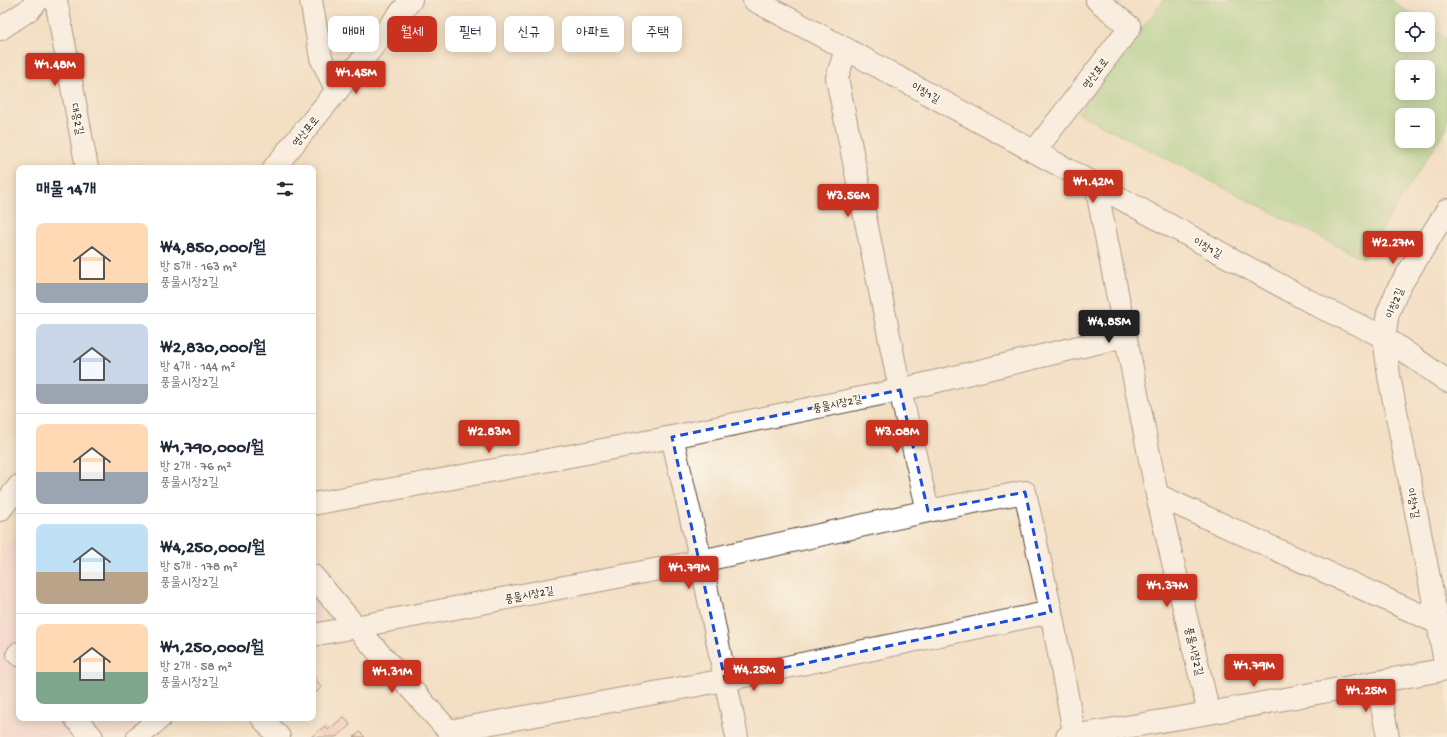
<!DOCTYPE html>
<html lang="ko">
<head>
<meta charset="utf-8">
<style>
  :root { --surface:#fff; --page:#f6f6f7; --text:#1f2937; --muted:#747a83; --line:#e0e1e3; --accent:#c8321e }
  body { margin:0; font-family:"Gochi Hand","Poor Story",sans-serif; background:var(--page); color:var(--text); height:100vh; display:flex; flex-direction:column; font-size:15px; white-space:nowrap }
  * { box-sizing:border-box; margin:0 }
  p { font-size:13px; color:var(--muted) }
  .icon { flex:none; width:22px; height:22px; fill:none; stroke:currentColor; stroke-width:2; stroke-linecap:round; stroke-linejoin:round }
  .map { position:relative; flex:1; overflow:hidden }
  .details { position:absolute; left:16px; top:165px; width:300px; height:556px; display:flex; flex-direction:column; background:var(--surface); border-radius:8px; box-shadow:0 2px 10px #0003 }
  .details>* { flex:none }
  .banner { position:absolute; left:328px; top:16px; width:380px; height:36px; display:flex; gap:8px }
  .tools { position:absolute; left:1395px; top:12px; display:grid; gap:8px }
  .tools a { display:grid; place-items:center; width:40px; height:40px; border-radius:8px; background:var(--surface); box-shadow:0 2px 10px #0003; font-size:20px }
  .price { position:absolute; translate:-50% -34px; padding:0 9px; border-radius:4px; background:var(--accent); color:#fff; font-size:13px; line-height:26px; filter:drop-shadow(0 1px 2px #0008) }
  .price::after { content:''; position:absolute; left:50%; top:24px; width:12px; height:9px; margin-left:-6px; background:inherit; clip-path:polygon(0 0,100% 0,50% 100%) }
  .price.selected { background:#222; color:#fff }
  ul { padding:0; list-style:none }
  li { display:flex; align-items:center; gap:12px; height:100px; padding:0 20px }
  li+li { border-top:1px solid var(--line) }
  li span { display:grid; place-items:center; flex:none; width:112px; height:80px; border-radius:8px; color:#555 }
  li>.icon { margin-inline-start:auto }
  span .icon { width:48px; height:48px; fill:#fffc; stroke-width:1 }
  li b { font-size:17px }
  h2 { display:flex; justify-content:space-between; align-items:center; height:48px; padding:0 20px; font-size:17px }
  .chip { padding:0 14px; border-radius:8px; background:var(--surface); box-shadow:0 2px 10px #0003; font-size:14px; line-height:36px }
  .chip.selected { background:var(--accent); color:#fff }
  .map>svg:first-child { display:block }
</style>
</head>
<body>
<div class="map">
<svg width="1447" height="737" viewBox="0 0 1447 737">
  <rect width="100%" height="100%" fill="#fbf7ec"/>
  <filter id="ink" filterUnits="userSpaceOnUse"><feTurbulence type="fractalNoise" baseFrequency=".025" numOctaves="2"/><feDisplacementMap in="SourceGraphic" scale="8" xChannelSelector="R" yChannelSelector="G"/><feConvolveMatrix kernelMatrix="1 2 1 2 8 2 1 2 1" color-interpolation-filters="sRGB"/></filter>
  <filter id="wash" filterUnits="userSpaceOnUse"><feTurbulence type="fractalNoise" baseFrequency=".012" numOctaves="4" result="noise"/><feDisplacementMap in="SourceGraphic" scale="16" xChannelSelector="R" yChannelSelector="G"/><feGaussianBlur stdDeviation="0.9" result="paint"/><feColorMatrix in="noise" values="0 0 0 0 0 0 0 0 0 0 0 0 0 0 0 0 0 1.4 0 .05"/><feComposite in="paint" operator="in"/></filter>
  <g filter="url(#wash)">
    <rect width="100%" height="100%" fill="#f3dfc3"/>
    <!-- built -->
    <g fill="#f7cfd5">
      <path d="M19,531V718H144L123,737H0V553Z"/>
      <path d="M313,591L320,599V621L313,623Z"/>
    </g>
    <!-- green -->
    <path fill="#97d083" stroke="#697d50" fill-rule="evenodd" d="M1164,0H1391L1418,19H1402V45H1428V26L1447,39V127L1363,259L1078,113ZM1402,67H1428V93H1402ZM1402,115H1428V141H1402Z"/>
    <g id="blocks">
      <!-- building -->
      <g fill="#f3a7a6">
        <path d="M313,676L322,687L313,695Z"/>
        <path d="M344,717L350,725L336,737H311L325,726L328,730Z"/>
        <path d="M360,732L365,737H354Z"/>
      </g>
    </g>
  </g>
  <g filter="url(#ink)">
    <use href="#blocks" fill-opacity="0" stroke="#574537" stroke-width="1"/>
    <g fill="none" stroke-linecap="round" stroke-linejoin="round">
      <defs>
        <g id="minor">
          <path d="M56,0L87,168"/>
          <path d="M311,0L321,58L337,91"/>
          <path d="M754,0L846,49L1320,307L1384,337L1447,381"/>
          <path d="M0,29L30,9L38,0"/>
          <path d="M846,49L837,78L900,390L928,511"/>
          <path d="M1034,152L1130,27L1097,0"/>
          <path d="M274,168L411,0"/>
          <path d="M1096,186L1157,495L1209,713"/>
          <path d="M672,437L701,561L737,737"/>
          <path d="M1157,495L1438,623"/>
          <path d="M313,504L672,437L900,390L1125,336"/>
          <path d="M0,510L19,486"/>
          <path d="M313,576L356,627L454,737"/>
          <path d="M313,635L701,561L928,511L1025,492L1051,612L1075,737"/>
          <path d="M19,653L18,654L19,655"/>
          <path d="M1446,669L1438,623L1389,376L1384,337L1388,313L1398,289L1447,210"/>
          <path d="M1377,682L1388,737"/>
          <path d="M75,718L92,737"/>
          <path d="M262,718L279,737"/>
          <path d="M449,731L725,680L1051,612"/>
          <path d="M138,737L160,718"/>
          <path d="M1067,737L1209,713L1447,669"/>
        </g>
      </defs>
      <!-- minor casing -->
      <use href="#minor" stroke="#574537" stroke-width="24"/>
      <!-- minor -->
      <use href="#minor" stroke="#fff" stroke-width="22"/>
    </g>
  </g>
  <!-- marked area -->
  <path d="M0 0H1447V737H0ZM900,390L928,511L1025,492L1051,612L725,680L672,437Z" fill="#f3dfc3" fill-opacity=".55" fill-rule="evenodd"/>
  <path fill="none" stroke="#1d4ed8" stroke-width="3" stroke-dasharray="8 5" stroke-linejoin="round" d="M900,390L928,511L1025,492L1051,612L725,680L672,437Z"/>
  <g text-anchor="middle" stroke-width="3.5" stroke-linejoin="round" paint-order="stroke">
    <!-- street labels -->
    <g font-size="11" fill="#3b2a1e" stroke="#fbf7ec">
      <text transform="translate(1095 73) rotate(-53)" y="4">영산포로</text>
      <text transform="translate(926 92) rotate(29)" y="4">이창1길</text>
      <text transform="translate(78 119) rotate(79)" y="4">대흥2길</text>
      <text transform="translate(305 131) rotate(-51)" y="4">영산포로</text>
      <text transform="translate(1208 247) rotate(28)" y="4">이창1길</text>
      <text transform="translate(1394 303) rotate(-69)" y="4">이창2길</text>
      <text transform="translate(837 403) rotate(-12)" y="4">풍물시장2길</text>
      <text transform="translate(1414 503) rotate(79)" y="4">이창1길</text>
      <text transform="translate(529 594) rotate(-11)" y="4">풍물시장2길</text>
      <text transform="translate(1195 651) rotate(77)" y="4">풍물시장2길</text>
    </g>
  </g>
</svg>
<div class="tools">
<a><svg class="icon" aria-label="locate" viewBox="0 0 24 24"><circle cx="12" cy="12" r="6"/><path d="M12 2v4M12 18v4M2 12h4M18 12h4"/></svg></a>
<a>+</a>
<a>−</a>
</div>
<b class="price" style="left:55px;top:87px">₩1.48M</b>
<b class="price" style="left:356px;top:95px">₩1.45M</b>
<b class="price" style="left:1093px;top:204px">₩1.42M</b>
<b class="price" style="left:848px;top:218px">₩3.56M</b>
<b class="price" style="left:1393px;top:265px">₩2.27M</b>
<b class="price selected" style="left:1109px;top:344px">₩4.85M</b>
<b class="price" style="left:489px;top:454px">₩2.83M</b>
<b class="price" style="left:897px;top:454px">₩3.08M</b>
<b class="price" style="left:689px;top:590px">₩1.79M</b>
<b class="price" style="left:1167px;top:608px">₩1.37M</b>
<b class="price" style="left:1254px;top:688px">₩1.79M</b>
<b class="price" style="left:754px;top:692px">₩4.25M</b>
<b class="price" style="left:392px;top:694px">₩1.31M</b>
<b class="price" style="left:1366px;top:713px">₩1.25M</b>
<div class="banner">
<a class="chip">매매</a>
<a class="chip selected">월세</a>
<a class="chip">필터</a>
<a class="chip">신규</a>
<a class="chip">아파트</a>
<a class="chip">주택</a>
</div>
<section class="details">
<h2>매물 14개<svg class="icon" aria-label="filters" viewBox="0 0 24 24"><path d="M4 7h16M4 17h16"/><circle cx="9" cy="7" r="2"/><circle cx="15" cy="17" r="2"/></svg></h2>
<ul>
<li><span style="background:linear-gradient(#ffd9b3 75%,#9aa5b1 0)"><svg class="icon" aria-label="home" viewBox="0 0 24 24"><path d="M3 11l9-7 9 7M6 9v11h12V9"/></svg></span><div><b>₩4,850,000/월</b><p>방 5개 · 163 m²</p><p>풍물시장2길</p></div></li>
<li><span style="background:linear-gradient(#c9d6e8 75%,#9aa5b1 0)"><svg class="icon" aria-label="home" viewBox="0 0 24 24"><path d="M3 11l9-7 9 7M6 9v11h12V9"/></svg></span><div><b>₩2,830,000/월</b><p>방 4개 · 144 m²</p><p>풍물시장2길</p></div></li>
<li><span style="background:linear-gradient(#ffd9b3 60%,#9aa5b1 0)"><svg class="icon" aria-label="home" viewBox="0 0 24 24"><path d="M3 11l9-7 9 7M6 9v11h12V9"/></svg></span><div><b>₩1,790,000/월</b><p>방 2개 · 76 m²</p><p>풍물시장2길</p></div></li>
<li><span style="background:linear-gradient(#bfe0f5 60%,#b9a48a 0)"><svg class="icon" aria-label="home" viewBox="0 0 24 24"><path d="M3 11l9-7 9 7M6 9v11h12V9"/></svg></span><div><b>₩4,250,000/월</b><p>방 5개 · 178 m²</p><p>풍물시장2길</p></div></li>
<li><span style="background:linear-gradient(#ffd9b3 60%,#7fa58c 0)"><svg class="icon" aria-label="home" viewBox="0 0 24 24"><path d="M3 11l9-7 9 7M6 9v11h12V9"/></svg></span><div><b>₩1,250,000/월</b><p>방 2개 · 58 m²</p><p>풍물시장2길</p></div></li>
</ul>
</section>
</div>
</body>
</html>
